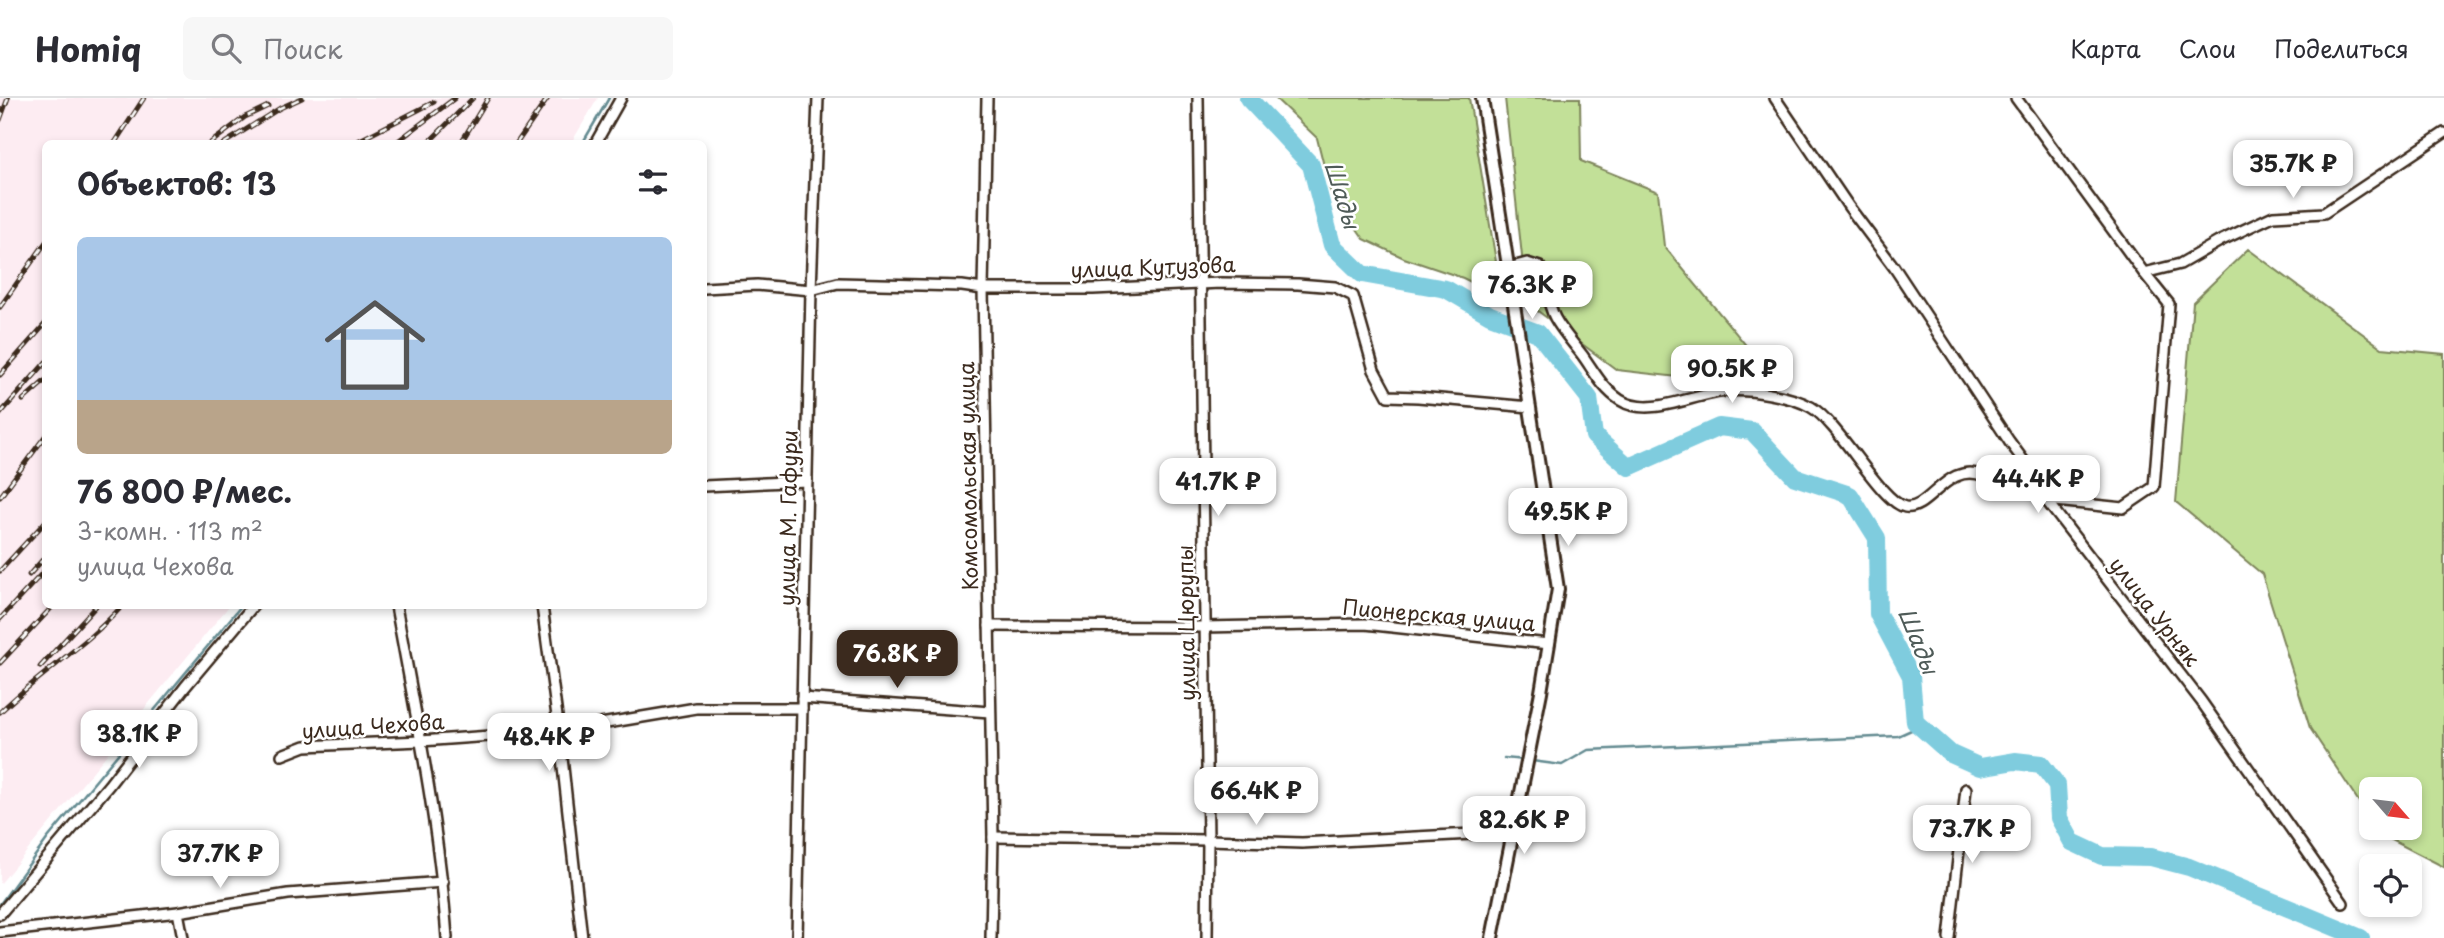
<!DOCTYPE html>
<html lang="ru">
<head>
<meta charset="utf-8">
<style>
  :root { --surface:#fff; --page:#f7f7f7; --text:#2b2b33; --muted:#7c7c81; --line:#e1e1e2; --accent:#3b2a1e }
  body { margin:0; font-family:"Playpen Sans",sans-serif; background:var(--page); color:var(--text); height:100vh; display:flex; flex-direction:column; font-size:26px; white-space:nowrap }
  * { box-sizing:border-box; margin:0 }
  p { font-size:23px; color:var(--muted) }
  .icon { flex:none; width:38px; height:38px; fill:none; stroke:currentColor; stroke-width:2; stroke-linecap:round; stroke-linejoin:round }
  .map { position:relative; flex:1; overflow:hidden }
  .panel { position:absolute; left:42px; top:42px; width:665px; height:469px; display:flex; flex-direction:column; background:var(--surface); border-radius:10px; box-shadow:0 4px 10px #0003 }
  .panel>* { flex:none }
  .needle { width:46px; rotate:118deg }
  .buttons { position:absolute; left:2359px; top:679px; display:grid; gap:14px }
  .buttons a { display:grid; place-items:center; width:63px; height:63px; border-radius:10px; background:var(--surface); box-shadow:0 4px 10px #0003; font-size:35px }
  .price { position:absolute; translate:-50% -60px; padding:0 16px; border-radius:14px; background:#fff; color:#222; font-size:23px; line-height:46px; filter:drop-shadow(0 2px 4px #0008) }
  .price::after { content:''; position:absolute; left:50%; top:42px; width:21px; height:16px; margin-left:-10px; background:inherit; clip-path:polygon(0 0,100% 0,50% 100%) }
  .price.selected { background:var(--accent); color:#fff }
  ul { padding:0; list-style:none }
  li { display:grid; align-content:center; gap:14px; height:371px; padding:0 35px }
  li span { display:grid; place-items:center; height:217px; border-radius:10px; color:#555 }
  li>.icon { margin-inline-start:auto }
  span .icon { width:126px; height:126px; fill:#fffc; stroke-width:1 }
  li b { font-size:30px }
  h2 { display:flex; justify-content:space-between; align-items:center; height:84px; padding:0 35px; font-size:30px }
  header { display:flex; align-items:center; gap:42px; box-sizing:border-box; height:98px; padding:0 35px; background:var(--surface); border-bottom:2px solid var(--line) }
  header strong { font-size:33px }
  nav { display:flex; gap:38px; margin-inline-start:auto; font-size:24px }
  .search { width:490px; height:63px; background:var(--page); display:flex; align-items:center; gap:18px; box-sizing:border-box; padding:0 24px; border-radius:10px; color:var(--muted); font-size:26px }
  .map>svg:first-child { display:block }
</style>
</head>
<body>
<header>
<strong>Homiq</strong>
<div class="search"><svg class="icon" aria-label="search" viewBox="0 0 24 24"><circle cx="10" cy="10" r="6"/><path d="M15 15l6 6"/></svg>Поиск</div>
<nav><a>Карта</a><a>Слои</a><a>Поделиться</a></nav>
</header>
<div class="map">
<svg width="2444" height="840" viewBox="0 0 2444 840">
  <rect width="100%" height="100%" fill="#fff"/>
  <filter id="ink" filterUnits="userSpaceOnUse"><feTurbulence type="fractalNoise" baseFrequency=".0143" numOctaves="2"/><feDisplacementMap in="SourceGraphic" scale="14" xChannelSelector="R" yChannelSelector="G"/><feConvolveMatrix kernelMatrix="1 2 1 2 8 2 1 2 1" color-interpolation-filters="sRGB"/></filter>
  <g filter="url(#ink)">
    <!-- built -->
    <path fill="#fdecf2" d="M0,0H598L571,45L46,46V508H229L0,786Z"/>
    <!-- green -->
    <g fill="#c2e098" stroke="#7e855b" stroke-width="2">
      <path d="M1275,0H1469L1502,200L1463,180L1404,160L1364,141L1330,92L1317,40Z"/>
      <path d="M1505,0H1580L1581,63L1658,94L1664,148L1759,263L1713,283L1617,272L1527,205Z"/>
      <path d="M2248,151L2382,250L2444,256V769L2382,737L2376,730H2410V691H2371V722L2310,630L2262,476L2176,404L2193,204Z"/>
    </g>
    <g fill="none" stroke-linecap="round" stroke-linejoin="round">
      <!-- stream -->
      <g stroke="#648b91" stroke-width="2.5">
        <path d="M582,46L609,0"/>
        <path d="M1504,660L1525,662"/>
        <path d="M1532,663L1562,667L1588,652L1898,638L1918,629"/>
        <path d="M0,806L48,740L241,508"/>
      </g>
      <!-- river -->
      <path stroke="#7fccde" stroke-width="18" d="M1248,0L1311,67L1332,147L1362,176L1446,191L1490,217L1538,235L1589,300L1594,338L1629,369L1719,329L1752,333L1795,379L1850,397L1877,440L1878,516L1911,578L1915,624L1951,656L1980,669L2015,663L2041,666L2057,687L2059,720L2072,744L2102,758L2151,759L2189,769L2361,840"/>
      <defs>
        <g id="minor">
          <path d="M987,0L983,191L993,739L991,840"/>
          <path d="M1198,0L1208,742L1207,840"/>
          <path d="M1775,0L1849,109L1894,169L2009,343L2037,381L2046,402L2201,603L2343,805"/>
          <path d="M2016,0L2144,175L2169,206L2154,389L2123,410L2046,402"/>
          <path d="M595,46L621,0"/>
          <path d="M1508,170L1527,165L1540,169C1546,185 1547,205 1555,220C1562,233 1574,246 1583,258C1595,275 1603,291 1620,302C1650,321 1694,295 1728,293C1750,291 1792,298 1811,309C1839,325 1881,404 1905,409C1929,414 1947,362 1984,378"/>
          <path d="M2144,175L2180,166L2220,143L2273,118L2324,115L2444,35"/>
          <path d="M704,190L757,187L811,192L838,185L962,188L983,191H1093L1221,185L1298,186L1335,189L1353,198L1374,272L1388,298L1418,299L1530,309"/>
          <path d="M704,388L807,383"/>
          <path d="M396,508C416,618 439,728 447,840"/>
          <path d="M542,508L559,633L582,840"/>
          <path d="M989,528L1204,529L1365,526L1549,546"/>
          <path d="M802,600L990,614"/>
          <path d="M282,657L305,648L421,643L559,633L696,610H802"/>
          <path d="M993,739L1208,742L1302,745L1472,736L1519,707"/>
          <path d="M178,814L183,840"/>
          <path d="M0,816L109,687L185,589L253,508"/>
          <path d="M0,834L178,814L288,796L443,784"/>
          <path d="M797,840L811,192L818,0"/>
          <path d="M1949,840L1966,691"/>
        </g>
        <path id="tertiary" d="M1482,0L1558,491L1541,594L1492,840"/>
      </defs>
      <!-- minor casing -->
      <use href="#minor" stroke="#3b2a1e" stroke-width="14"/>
      <!-- tertiary casing -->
      <use href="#tertiary" stroke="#3b2a1e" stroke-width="16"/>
      <!-- minor -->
      <use href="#minor" stroke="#fff" stroke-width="9"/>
      <!-- tertiary -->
      <use href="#tertiary" stroke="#fff" stroke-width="10"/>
      <defs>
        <g id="rail">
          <path d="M0,22L8,0"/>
          <path d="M114,46L144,0"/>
          <path d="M209,46L245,19L268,8"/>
          <path d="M223,46L280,10L302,0"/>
          <path d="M352,46L434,4"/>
          <path d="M394,46L455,0"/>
          <path d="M427,46L473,0"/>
          <path d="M460,46L488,0"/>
          <path d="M516,46L548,0"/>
          <path d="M0,209L46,144"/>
          <path d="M0,277L46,225"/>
          <path d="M23,302L46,282"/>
          <path d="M0,316L46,264"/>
          <path d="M0,399L46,337"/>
          <path d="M0,473L46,423"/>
          <path d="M29,477L46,458"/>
          <path d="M0,521L46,471"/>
          <path d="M0,565L53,508"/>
          <path d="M40,569L96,508"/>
          <path d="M0,614C39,576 86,548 122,508"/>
        </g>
      </defs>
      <!-- rail casing -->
      <use href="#rail" stroke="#3b2a1e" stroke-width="5"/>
      <!-- rail -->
      <use href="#rail" stroke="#fff" stroke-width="2.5" stroke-dasharray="8" stroke-linecap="butt"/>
    </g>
  </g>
  <g text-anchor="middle" stroke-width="5" stroke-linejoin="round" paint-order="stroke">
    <!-- street labels -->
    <g font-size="21" fill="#3b2a1e" stroke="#fff">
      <text transform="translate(1153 170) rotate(-2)" y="7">улица Кутузова</text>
      <text transform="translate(969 378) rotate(-91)" y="7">Комсомольская улица</text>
      <text transform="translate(789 420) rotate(-89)" y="7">улица М. Гафури</text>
      <text transform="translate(2154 514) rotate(52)" y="7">улица Урняк</text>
      <text transform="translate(1439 518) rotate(5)" y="7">Пионерская улица</text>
      <text transform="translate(1187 525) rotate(-91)" y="7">улица Цюрупы</text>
      <text transform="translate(373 629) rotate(-4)" y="7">улица Чехова</text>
    </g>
    <!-- water labels -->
    <g font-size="23" font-style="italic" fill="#4f5b58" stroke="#fff">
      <text transform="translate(1342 97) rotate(73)" y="8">Шады</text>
      <text transform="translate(1918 543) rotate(68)" y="8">Шады</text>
    </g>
  </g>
</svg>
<div class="buttons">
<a><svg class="needle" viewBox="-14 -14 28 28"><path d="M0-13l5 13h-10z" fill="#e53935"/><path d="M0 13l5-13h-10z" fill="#7c7c81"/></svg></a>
<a><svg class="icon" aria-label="locate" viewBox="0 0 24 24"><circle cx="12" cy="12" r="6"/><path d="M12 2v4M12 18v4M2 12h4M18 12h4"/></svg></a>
</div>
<b class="price" style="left:2293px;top:102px">35.7K ₽</b>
<b class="price" style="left:1532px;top:223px">76.3K ₽</b>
<b class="price" style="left:1732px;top:307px">90.5K ₽</b>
<b class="price" style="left:2038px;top:417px">44.4K ₽</b>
<b class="price" style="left:1218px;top:420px">41.7K ₽</b>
<b class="price" style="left:1568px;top:450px">49.5K ₽</b>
<b class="price selected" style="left:897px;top:592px">76.8K ₽</b>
<b class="price" style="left:139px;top:672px">38.1K ₽</b>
<b class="price" style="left:549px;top:675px">48.4K ₽</b>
<b class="price" style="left:1256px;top:729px">66.4K ₽</b>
<b class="price" style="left:1524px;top:758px">82.6K ₽</b>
<b class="price" style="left:1972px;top:767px">73.7K ₽</b>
<b class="price" style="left:220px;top:792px">37.7K ₽</b>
<section class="panel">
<h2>Объектов: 13<svg class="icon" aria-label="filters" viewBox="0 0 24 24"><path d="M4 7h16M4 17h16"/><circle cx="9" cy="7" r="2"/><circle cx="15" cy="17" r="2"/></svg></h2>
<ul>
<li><span style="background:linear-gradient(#a9c7e8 75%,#b9a48a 0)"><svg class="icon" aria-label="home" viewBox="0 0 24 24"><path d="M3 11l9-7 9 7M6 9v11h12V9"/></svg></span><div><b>76 800 ₽/мес.</b><p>3-комн. · 113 m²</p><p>улица Чехова</p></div></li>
</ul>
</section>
</div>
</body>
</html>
